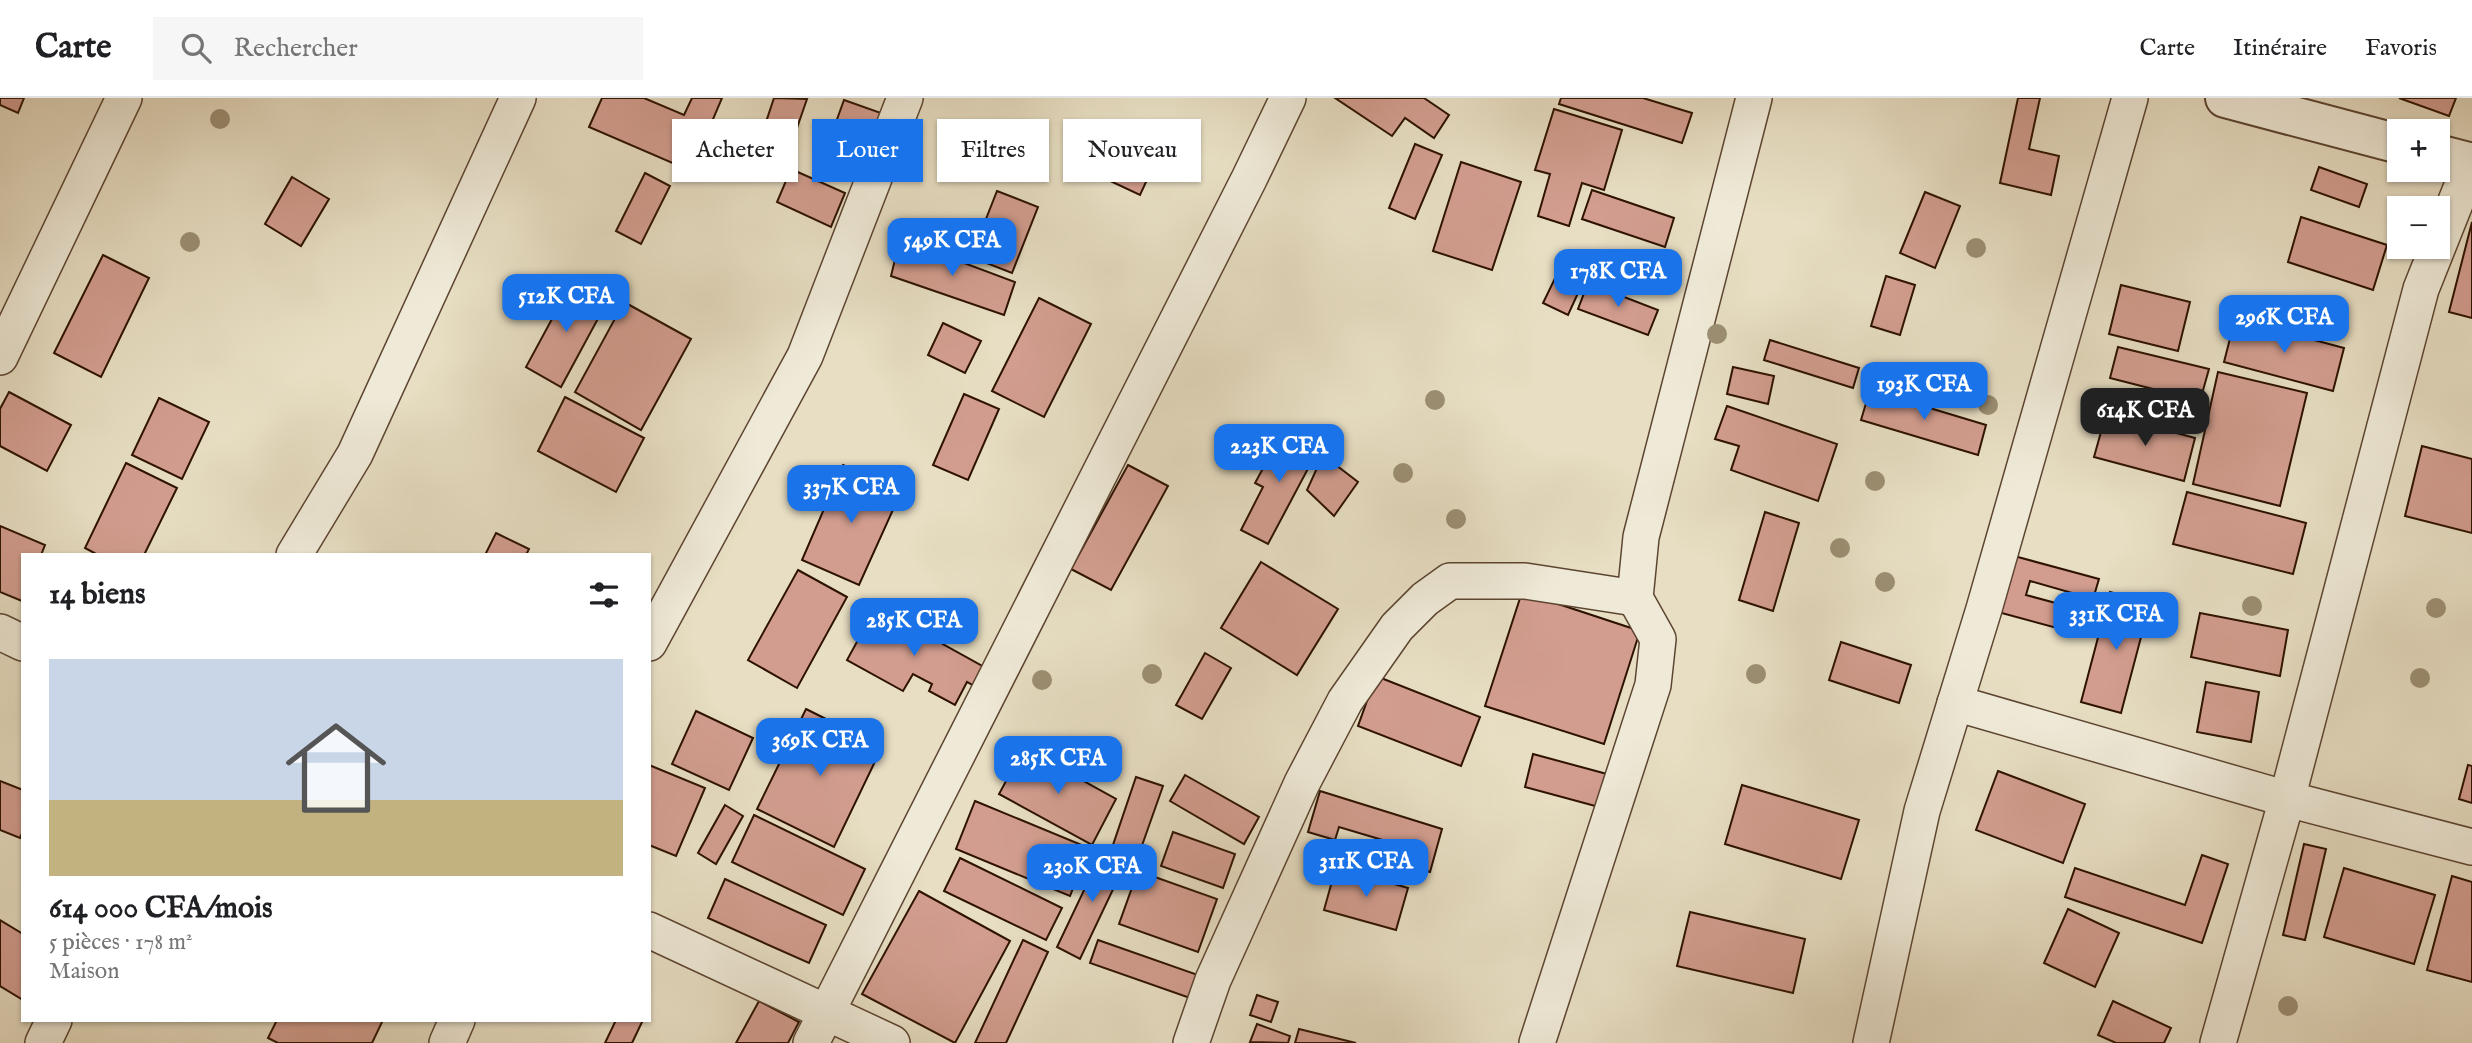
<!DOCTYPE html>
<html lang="fr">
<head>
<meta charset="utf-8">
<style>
  :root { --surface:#fff; --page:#f6f6f6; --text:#202124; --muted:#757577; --line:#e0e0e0; --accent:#1a73e8 }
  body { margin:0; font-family:"IM FELL English",serif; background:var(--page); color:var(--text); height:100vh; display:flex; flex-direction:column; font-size:26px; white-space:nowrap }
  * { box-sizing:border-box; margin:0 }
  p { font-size:23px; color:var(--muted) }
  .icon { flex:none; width:38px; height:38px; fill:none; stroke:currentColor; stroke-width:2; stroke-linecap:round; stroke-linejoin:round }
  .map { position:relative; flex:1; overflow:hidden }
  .side { position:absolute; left:21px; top:455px; width:630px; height:469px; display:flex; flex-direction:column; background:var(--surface); border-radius:0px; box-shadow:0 2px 5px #0004 }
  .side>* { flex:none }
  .banner { position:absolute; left:672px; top:21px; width:665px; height:63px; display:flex; gap:14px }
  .tools { position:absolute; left:2387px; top:21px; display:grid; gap:14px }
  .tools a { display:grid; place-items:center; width:63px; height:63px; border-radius:0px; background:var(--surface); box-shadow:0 2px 5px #0004; font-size:35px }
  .price { position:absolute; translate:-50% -60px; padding:0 16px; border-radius:14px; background:var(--accent); color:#fff; font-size:23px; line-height:46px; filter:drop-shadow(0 2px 4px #0008) }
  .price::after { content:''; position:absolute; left:50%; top:42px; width:21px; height:16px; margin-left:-10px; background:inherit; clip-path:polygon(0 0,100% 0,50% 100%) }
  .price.active { background:#222; color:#fff }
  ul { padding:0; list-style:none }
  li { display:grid; align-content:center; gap:14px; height:371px; padding:0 28px }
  li span { display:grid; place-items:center; height:217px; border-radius:0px; color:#555 }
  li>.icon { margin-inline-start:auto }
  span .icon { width:126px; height:126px; fill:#fffc; stroke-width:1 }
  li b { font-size:30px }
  h2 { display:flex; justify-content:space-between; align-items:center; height:84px; padding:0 28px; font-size:30px }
  .chip { padding:0 24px; border-radius:0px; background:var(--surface); box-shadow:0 2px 5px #0004; font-size:24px; line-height:63px }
  .chip.active { background:var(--accent); color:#fff }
  header { display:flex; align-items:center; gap:42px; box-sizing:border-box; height:98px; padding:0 35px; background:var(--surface); border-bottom:2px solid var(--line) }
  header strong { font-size:33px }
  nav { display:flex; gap:38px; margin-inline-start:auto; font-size:24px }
  .search { width:490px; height:63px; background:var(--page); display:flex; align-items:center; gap:18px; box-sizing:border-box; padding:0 24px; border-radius:0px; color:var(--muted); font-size:26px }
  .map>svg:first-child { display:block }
</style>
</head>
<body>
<header>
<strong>Carte</strong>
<div class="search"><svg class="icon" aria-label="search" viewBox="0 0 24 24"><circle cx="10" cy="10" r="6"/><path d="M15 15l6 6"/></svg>Rechercher</div>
<nav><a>Carte</a><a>Itinéraire</a><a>Favoris</a></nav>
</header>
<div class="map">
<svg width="2472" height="945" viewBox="0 0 2472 945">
  <rect width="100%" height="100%" fill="#e7dec3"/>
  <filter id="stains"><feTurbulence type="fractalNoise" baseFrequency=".00286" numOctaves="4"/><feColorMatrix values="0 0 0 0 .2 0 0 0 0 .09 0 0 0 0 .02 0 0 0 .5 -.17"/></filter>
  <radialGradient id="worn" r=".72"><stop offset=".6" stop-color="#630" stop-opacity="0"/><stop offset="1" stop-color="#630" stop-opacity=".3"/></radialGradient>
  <!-- building -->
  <g fill="#d29d8f" stroke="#2e1200" stroke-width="2">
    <path d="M0,0H24L18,15L0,7Z"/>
    <path d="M602,0H644L684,17L692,0H722L691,73L589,29Z"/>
    <path d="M774,0L807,1L781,76L752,66Z"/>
    <path d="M1335,0H1424L1449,17L1434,40L1405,20L1392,38Z"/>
    <path d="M1561,0H1643L1692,15L1682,45L1559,6Z"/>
    <path d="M2018,0H2040L2029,51L2059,58L2051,97L2000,85Z"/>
    <path d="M2399,0H2456L2449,18Z"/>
    <path d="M844,2L881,15L864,62L827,49Z"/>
    <path d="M1554,11L1622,32L1604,92L1582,85L1569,128L1538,118L1550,76L1535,72Z"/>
    <path d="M1109,33L1159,56L1140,97L1091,74Z"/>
    <path d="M1415,46L1442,57L1415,121L1389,110Z"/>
    <path d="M1461,64L1521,84L1492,172L1433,153Z"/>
    <path d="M2319,69L2367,86L2359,109L2311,92Z"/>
    <path d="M791,71L845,95L831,129L777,104Z"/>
    <path d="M645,75L670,88L641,146L616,133Z"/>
    <path d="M292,79L329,101L301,148L265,126Z"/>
    <path d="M1592,92L1674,120L1665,149L1582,121Z"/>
    <path d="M997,93L1038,109L1012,175L971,159Z"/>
    <path d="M1925,94L1960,108L1935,170L1900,155Z"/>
    <path d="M2301,119L2387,147L2373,192L2288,164Z"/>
    <path d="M2472,124V220L2449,214Z"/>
    <path d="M900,141L1015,184L1004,217L891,178Z"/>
    <path d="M103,157L149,180L101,279L54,255Z"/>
    <path d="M1560,170L1584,182L1568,217L1543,205Z"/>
    <path d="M1886,178L1915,187L1900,237L1871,228Z"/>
    <path d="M572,184L607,204L561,289L526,269Z"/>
    <path d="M1588,185L1658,212L1648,237L1578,211Z"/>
    <path d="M2121,187L2190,204L2178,253L2109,236Z"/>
    <path d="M1039,200L1091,226L1044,319L992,293Z"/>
    <path d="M624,204L691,241L641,332L575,294Z"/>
    <path d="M2235,221L2344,250L2333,293L2224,264Z"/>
    <path d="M943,225L981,243L965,275L928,257Z"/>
    <path d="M1770,242L1859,270L1853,290L1764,262Z"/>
    <path d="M2118,249L2209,271L2200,303L2110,280Z"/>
    <path d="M1733,269L1774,278L1768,306L1727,296Z"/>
    <path d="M2218,274L2307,295L2280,408L2193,386Z"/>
    <path d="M1870,292L1986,327L1978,357L1861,322Z"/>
    <path d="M9,294L71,327L47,373L0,348V311Z"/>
    <path d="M964,296L999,311L968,382L933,367Z"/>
    <path d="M565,299L644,340L616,394L538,353Z"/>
    <path d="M159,300L209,324L182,381L132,357Z"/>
    <path d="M1727,308L1837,346L1818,403L1731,372L1739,348L1715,341Z"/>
    <path d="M2106,316L2195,340L2184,383L2094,359Z"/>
    <path d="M1285,330L1320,348L1268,446L1241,432L1263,389L1255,385Z"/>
    <path d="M2422,348L2472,361V435L2405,418Z"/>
    <path d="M1323,357L1358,384L1334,418L1307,392Z"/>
    <path d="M126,365L177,390L144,457H98L85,450Z"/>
    <path d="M843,367L901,394L859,487L802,462Z"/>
    <path d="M1128,367L1168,388L1111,492L1071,471Z"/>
    <path d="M2187,394L2306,425L2293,476L2173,446Z"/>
    <path d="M1765,414L1799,425L1773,513L1739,502Z"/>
    <path d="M0,428L45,447L41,457H23L22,503L0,494Z"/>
    <path d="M496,435L529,451L526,457H485Z"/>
    <path d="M2003,455L2099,481L2093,501L2030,483L2026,497L2089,514L2083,537L1987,511Z"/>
    <path d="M1261,464L1338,511L1297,577L1221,530Z"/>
    <path d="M798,472L847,499L797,590L748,562Z"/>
    <path d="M1522,494L1640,533L1604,646L1485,608Z"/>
    <path d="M2110,494L2150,505L2121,615L2081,604Z"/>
    <path d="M876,509L993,574L983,593L967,584L955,607L929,593L932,586L913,576L903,593L847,562Z"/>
    <path d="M2200,515L2288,532L2280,578L2191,559Z"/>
    <path d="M1841,544L1911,567L1899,605L1829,582Z"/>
    <path d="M1205,555L1231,570L1202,621L1176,607Z"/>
    <path d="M1376,578L1480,619L1461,668L1358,628Z"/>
    <path d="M2206,584L2259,594L2251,644L2197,634Z"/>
    <path d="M806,611L882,649L834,749L757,711Z"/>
    <path d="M696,613L753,640L729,692L672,666Z"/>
    <path d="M1024,650L1116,701L1092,747L999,696Z"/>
    <path d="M1533,656L1607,676L1599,709L1525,689Z"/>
    <path d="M649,667L705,690L676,758L649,747Z"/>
    <path d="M2468,667L2472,668V705L2459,701Z"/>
    <path d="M1998,673L2085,706L2063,765L1976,732Z"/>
    <path d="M1185,677L1259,719L1244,746L1170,703Z"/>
    <path d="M1136,679L1163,688L1139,756L1113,747Z"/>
    <path d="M0,683L23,692V733L20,740L0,732Z"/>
    <path d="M1742,687L1859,722L1841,781L1725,746Z"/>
    <path d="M1320,693L1442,731L1430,774L1411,769L1416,752L1339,729L1335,742L1308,734Z"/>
    <path d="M975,703L1089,750L1070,798L956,751Z"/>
    <path d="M725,707L743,718L716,766L698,755Z"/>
    <path d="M754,717L865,771L843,817L732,764Z"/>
    <path d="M1173,734L1235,756L1223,790L1161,768Z"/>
    <path d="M2304,746L2326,751L2305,842L2283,837Z"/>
    <path d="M1104,750L1127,762L1080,861L1057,849Z"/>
    <path d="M2202,757L2228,766L2202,845L2065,799L2075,770L2185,807Z"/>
    <path d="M960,760L1062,810L1046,842L944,793Z"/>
    <path d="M1336,769L1408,790L1396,832L1324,812Z"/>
    <path d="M2344,770L2435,797L2414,866L2324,839Z"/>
    <path d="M1138,773L1217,801L1198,854L1119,826Z"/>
    <path d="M2452,778L2472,784V884L2427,872Z"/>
    <path d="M725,781L826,827L809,865L708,820Z"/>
    <path d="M919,793L1010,843L955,945L862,896Z"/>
    <path d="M2068,811L2119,835L2095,889L2044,865Z"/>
    <path d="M1690,814L1805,841L1793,895L1677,868Z"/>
    <path d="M0,822L23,836V902L0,888Z"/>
    <path d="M1023,842L1048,854L1006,945H975Z"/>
    <path d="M1098,842L1198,877L1190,900L1090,865Z"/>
    <path d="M1257,897L1278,904L1271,924L1250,917Z"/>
    <path d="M759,903L799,924L788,945H736Z"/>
    <path d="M2113,903L2171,930L2164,945H2116L2098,937Z"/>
    <path d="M277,922H383L372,945H278L268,940Z"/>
    <path d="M616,922H643L632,945H605Z"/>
    <path d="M1257,926L1290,938L1288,945L1250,944Z"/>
    <path d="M1299,931L1356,945H1295Z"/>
  </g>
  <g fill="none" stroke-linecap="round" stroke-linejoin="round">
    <defs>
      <g id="minor">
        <path d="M0,259L124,0"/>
        <path d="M294,457L355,356L518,0"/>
        <path d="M0,534L23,545"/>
        <path d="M649,545L805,258L905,0"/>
        <path d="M1955,605L2287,701L2472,749"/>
        <path d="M649,832L892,945"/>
        <path d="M43,945L54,922"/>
        <path d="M447,945L457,922"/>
        <path d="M811,945L1249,81L1288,0"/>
        <path d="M1191,945L1213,882L1302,685L1345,603L1397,529L1425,501L1450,483H1525L1635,500"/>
        <path d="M1537,945L1653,587L1658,541L1635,500L1641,439L1754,0"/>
        <path d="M1871,945L1922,713L1984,511L2130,0"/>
        <path d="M2218,945L2287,701L2421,191L2472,63"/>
      </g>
      <g id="tertiary">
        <path d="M2225,0L2399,46"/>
        <path d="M2438,56L2472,65"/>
      </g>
    </defs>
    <!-- minor casing -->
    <use href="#minor" stroke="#5c4531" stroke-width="38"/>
    <!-- tertiary casing -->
    <use href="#tertiary" stroke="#5c4531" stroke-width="42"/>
    <!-- minor -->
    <use href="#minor" stroke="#efead8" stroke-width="35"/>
    <!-- tertiary -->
    <use href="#tertiary" stroke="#efead8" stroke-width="38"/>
  </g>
  <!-- trees -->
  <g fill="#9c8f73">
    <circle cx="220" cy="21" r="10"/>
    <circle cx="190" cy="144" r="10"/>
    <circle cx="1976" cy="150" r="10"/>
    <circle cx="1717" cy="236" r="10"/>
    <circle cx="1435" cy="302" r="10"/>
    <circle cx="1988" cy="307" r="10"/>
    <circle cx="1403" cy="375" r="10"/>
    <circle cx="1875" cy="383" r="10"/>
    <circle cx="1456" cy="421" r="10"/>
    <circle cx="1840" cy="450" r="10"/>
    <circle cx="1885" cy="484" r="10"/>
    <circle cx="2252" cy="508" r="10"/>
    <circle cx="2436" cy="510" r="10"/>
    <circle cx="1152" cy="576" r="10"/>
    <circle cx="1756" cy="576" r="10"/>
    <circle cx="2420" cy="580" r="10"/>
    <circle cx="1042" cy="582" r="10"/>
    <circle cx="2288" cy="908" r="10"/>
  </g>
  <rect width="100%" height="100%" filter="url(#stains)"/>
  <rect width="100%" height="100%" fill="url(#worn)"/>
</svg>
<div class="tools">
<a>+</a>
<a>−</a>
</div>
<b class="price" style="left:952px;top:180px">549K CFA</b>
<b class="price" style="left:1618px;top:211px">178K CFA</b>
<b class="price" style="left:566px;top:236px">512K CFA</b>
<b class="price" style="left:2284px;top:257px">296K CFA</b>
<b class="price" style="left:1924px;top:324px">193K CFA</b>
<b class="price active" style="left:2145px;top:350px">614K CFA</b>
<b class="price" style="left:1279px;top:386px">223K CFA</b>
<b class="price" style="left:851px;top:427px">337K CFA</b>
<b class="price" style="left:2116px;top:554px">331K CFA</b>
<b class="price" style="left:914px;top:560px">285K CFA</b>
<b class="price" style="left:820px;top:680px">369K CFA</b>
<b class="price" style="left:1058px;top:698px">285K CFA</b>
<b class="price" style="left:1366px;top:801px">311K CFA</b>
<b class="price" style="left:1092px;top:806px">230K CFA</b>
<div class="banner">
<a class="chip">Acheter</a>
<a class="chip active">Louer</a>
<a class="chip">Filtres</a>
<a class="chip">Nouveau</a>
</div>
<section class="side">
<h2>14 biens<svg class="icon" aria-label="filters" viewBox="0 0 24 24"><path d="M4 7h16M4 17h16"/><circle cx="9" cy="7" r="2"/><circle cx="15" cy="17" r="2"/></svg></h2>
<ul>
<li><span style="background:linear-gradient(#c9d6e8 65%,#c2b280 0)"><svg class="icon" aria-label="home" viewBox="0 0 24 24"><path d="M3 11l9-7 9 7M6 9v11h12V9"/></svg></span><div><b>614 000 CFA/mois</b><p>5 pièces · 178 m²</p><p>Maison</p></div></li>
</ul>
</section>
</div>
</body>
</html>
